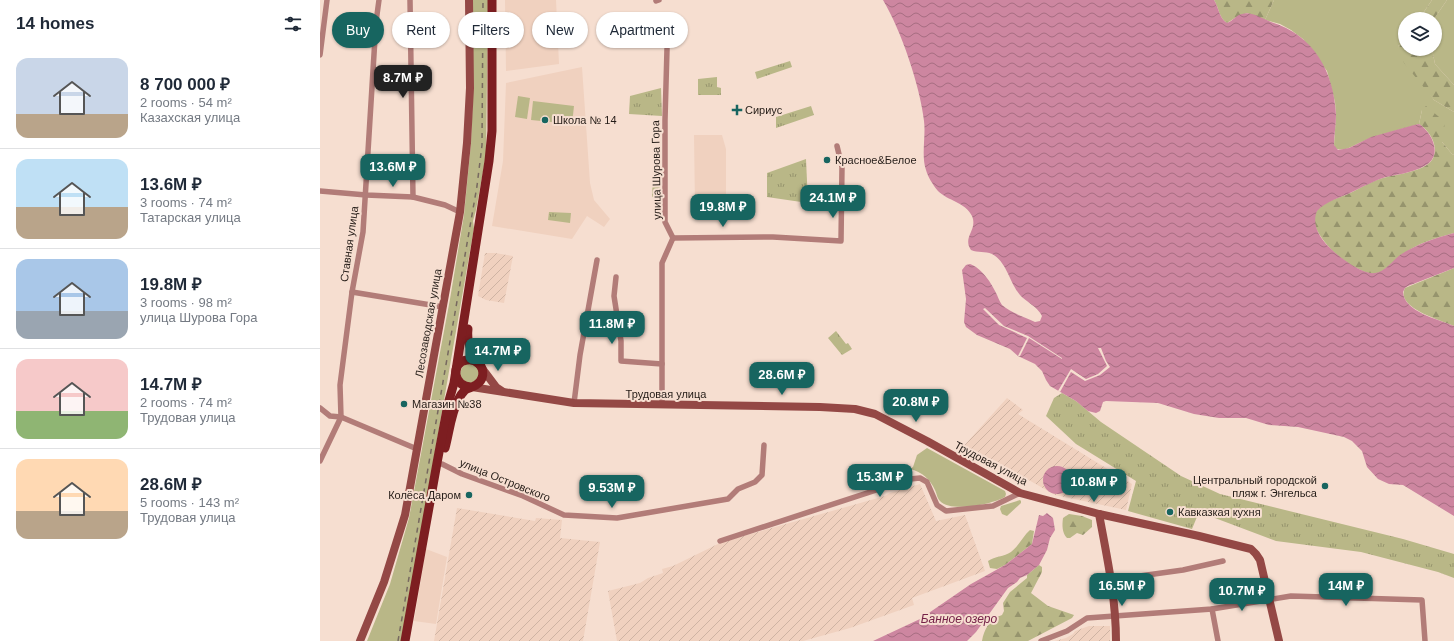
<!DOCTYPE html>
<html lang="en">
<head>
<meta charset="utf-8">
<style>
  :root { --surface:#fff; --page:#f6f6f7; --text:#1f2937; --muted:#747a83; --line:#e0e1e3; --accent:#176560 }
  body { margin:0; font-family:Helvetica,sans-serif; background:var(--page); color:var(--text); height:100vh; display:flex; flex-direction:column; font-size:15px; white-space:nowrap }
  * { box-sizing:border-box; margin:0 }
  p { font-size:13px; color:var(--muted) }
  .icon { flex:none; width:22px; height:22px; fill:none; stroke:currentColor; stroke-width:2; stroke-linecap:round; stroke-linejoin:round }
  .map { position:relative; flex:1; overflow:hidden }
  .side { display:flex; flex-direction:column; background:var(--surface); width:320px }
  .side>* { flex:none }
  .top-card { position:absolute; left:12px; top:12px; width:380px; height:36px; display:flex; gap:8px }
  .fabs { position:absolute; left:1078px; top:12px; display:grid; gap:8px }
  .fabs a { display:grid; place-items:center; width:44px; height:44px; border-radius:50%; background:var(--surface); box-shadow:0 1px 3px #0004; font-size:20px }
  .price { position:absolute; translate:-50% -34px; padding:0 9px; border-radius:8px; background:var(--accent); color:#fff; font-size:13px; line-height:26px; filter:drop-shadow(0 1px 2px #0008) }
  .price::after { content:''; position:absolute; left:50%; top:24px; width:12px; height:9px; margin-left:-6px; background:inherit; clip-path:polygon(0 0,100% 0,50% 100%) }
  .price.current { background:#222; color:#fff }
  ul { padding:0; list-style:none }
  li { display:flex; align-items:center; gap:12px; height:100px; padding:0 16px }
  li+li { border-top:1px solid var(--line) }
  li span { display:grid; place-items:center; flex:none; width:112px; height:80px; border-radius:12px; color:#555 }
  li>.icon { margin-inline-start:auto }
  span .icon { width:48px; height:48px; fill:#fffc; stroke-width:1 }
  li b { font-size:17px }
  h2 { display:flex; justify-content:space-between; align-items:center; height:48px; padding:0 16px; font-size:17px }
  .pill { padding:0 14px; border-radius:18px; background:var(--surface); box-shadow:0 1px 3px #0004; font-size:14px; line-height:36px }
  .pill.current { background:var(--accent); color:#fff }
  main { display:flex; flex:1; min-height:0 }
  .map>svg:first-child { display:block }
</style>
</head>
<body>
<main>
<section class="side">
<h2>14 homes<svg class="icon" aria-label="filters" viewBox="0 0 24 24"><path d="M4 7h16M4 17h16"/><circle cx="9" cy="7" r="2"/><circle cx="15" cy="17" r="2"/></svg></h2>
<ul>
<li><span style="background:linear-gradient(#c9d6e8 70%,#b9a48a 0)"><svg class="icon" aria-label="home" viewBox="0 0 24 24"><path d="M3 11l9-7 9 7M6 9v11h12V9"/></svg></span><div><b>8 700 000 ₽</b><p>2 rooms · 54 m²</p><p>Казахская улица</p></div></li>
<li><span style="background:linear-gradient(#bfe0f5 60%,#b9a48a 0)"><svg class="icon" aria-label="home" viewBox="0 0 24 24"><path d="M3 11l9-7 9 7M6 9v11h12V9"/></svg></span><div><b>13.6M ₽</b><p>3 rooms · 74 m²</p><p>Татарская улица</p></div></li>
<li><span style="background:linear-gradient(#a9c7e8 65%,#9aa5b1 0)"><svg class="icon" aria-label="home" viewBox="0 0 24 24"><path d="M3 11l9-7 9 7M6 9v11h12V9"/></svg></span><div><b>19.8M ₽</b><p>3 rooms · 98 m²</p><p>улица Шурова Гора</p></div></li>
<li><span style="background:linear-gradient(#f6c9c9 65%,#8fb573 0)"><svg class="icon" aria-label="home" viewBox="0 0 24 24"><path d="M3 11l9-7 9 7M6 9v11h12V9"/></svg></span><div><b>14.7M ₽</b><p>2 rooms · 74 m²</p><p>Трудовая улица</p></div></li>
<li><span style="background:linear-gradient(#ffd9b3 65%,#b9a48a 0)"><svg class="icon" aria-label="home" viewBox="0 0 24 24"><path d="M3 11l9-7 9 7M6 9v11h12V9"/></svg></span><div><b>28.6M ₽</b><p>5 rooms · 143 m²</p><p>Трудовая улица</p></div></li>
</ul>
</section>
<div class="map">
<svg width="1134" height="641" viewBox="0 0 1134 641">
  <defs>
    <pattern id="industrial-furrows" width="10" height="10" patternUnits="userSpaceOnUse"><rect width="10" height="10" fill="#f0d1bf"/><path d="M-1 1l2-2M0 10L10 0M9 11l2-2" fill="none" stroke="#ceb3a3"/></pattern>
    <pattern id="forest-firs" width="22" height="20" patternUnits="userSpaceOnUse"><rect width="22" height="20" fill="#b9b787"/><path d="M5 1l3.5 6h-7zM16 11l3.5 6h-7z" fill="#96946d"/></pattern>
    <pattern id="park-tufts" width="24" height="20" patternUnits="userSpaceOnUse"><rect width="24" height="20" fill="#b9b787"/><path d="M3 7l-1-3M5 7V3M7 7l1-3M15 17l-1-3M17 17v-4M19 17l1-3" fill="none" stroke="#96946d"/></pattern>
    <pattern id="water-waves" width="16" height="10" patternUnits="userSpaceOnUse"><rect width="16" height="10" fill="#cd86a0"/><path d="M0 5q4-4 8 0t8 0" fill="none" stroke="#a66d81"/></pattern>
  </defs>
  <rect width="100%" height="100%" fill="#f6ded0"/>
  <!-- built -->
  <g fill="#f0d1bf">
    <path d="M185,0H236L239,64L186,71Z"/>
    <path d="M262,67L270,183L274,200L290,219L284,227L267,216L252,239L172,226L183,161L186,83Z"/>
    <path d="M374,135H402L406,149V198H396V207H375Z"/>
    <path d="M106,549L127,557L116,624L94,621Z"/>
  </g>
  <!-- industrial -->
  <g fill="url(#industrial-furrows)">
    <path d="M165,253H175L193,256L184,303L166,300L158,296Z"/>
    <path d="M687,398L703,410L698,414L812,484L806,510L735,495L672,459L669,462L641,449Z"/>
    <path d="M600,484L616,521L645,515L665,571L592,598L594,605L530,628L483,641H297L288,591L320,583L328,578L343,573L342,569L353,566L402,542L565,496L570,493Z"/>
    <path d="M137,508L215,521L216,518L242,520L240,538L280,542L263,641H114Z"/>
    <path d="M769,626H790V641H735L746,638L753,634L755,631Z"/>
  </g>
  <!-- green -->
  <g fill="#b9b787">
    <path d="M152,0H168L166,155L156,210L153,221L154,228L82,641H47L70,584L89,518L130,299L144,215L151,143L153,92Z"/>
    <path d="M954,0H1112L1099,19H1085V42L1078,46L1114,100L1134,112V155L1132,154L1122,142L1102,110L1099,124C1077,131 1053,135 1033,146C1028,149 1021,151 1015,148L1014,145L1016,115L1015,102L1007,71L983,39L971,30L960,24L945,20Z"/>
    <path d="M1127,0H1134V85L1115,64L1112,49H1115L1114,19Z"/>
    <path d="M198,96L210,98L207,119L195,117Z"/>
    <path d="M213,101L254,106L252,124L211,120Z"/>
    <path d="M147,363L157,364L161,378L149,384L140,378C140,370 141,368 147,363Z"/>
    <path d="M607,448L685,491L686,494L685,497C673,504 631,513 620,501C617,498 617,494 615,490C610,479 602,472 590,469L593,467L597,455Z"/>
    <path d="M700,500L701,501V503L687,516L682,514L680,509L681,506Z"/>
  </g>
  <!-- forest -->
  <g fill="url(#forest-firs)">
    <path d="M894,0H954L945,20L927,13L915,18L907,23C899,18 899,8 894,0Z"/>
    <path d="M1112,0H1127L1114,19H1099Z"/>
    <path d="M1085,42V49H1112L1115,64L1134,85V112L1114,100L1084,63L1078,46Z"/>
    <path d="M1106,106L1125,122L1122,142L1132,154L1134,155V233C1115,238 1095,244 1079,257C1072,262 1063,274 1054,274C1044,274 1024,261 1017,255C1007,246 985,222 998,209C1006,201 1018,198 1028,194C1041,188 1053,180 1067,177C1079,174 1104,171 1112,160C1120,147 1110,131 1099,124L1102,110Z"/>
    <path d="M1134,268V326C1121,320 1075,308 1085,288Z"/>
    <path d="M749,514L762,516L772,520V527L763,535L757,533L750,538H747C742,533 742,525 743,518Z"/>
    <path d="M710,530L714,531L712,544L685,565L677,569L670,568L668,561C675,556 684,557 691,552C699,546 703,536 710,530Z"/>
    <path d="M719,565L722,567V572L711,593L728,606L754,615L752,618L708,641H662C664,629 670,619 682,615L684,611L683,603L690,592L707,578V575Z"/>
  </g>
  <!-- park -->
  <g fill="url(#park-tufts)">
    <path d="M470,61L472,67L437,79L435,72Z"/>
    <path d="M397,77V87L401,88V95H378V79Z"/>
    <path d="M341,88L342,116L309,114L310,96Z"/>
    <path d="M491,106L494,115L456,128V117Z"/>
    <path d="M334,149L340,150V198L332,197Z"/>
    <path d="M486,159L488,203L447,197V173Z"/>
    <path d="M229,212L251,213L250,223L228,220Z"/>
    <path d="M516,331L526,344L528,343L532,349L522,355L508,338Z"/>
    <path d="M742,393L756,401L781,422L861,476L900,494L1083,539L1134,554V578L1118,572L1041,552L956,541L879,512L872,529L808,511L816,481L756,444L726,416L734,398Z"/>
  </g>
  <!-- water -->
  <g fill="url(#water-waves)">
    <path d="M563,0H894C899,8 899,18 907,23C913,21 916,15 922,14C931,11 943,19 951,22C994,35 1014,72 1016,115C1016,125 1014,135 1014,145L1018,150L1029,148L1051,137L1094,125L1099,124C1110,131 1122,151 1109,163C1098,172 1079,174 1066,177C1053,181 1043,187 1032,192C1020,198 1006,201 997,211C992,223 998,235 1006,244C1015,254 1041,275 1055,273C1065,272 1073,260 1080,255C1097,244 1115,238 1134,233V268L1088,286L1085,288L1083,292C1084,312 1118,319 1134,326V516L1083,485L1069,484L1058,479L1047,467L1042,451L1032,441L1024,437L978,427L949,425L926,418H899L874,414L838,403L786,401L783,402L780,411L776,413L768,411L756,401L730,386L726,380L722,371L715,364L698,356L690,349L657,335L646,327L644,322L646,299L642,270L646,265L650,264C660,267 671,282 675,291C678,296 679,301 682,305C691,313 705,317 715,322L720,321L722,316C717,306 706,302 700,295C689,282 687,262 672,254C665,251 658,253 651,250C642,237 658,230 652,216C645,202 628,201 618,191C613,185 608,177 606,170C601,156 606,136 604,121C600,86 581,30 563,0Z"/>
    <circle cx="737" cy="480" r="14"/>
    <path d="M727,513L733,518L735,530L730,538L727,550L719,565L707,575L700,578L697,582L688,588L656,632L647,641H553L600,619L651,584L685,565L712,544L719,515L723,516Z"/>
  </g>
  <!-- pier -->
  <g fill="#f6ded0">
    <path d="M665,308L684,326L708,336L742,358V359L709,338L700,356H698L707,338L679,325L663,309Z"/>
    <path d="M778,348H781L786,361L790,367L780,375L765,381L751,372L740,392L738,391L751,369L766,379L778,374L787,366Z"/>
  </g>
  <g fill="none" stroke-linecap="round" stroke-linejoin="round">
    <!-- street -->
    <g stroke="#b27c78" stroke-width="5.5">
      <path d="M90,0L93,197"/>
      <path d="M336,1L339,0"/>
      <path d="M347,49L345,120V222L353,238"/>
      <path d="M0,55L7,0"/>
      <path d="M0,191L46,195L93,197L125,205L140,212"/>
      <path d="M353,238L453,237L521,241L522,167L517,146"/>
      <path d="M296,277L294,296L301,341V361L342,364"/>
      <path d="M32,292L123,307"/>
      <path d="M254,403L260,355L277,260"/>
      <path d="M342,405V263L353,238"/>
      <path d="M0,408L10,416L21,417L97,449"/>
      <path d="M0,461L21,417L20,385L32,292L43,232L56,22L59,0"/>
      <path d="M122,464L142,474L203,496L244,515L297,518L408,499L418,489L435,482L442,475L444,445"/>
      <path d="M400,541L590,479L600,478L607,482L617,505L626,511L673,506L700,493"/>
      <path d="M791,580L863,570L903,561"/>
      <path d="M892,609L898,641"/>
      <path d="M721,641L747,631L767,618L892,609L971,596L1102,600L1105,641"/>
    </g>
    <!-- secondary -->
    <g stroke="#944845" stroke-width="8">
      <path d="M161,367L176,387L182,391"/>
      <path d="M152,387L254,403L500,407L535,409L555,414L607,441L700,493L779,514L879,536L931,549L936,554L940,560L959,641"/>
      <path d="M779,514C787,557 796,598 796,641"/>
      <path d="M40,641L64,582L85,515L140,212L147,143L150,88L149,0"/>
    </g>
    <!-- primary -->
    <g stroke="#7d1e21" stroke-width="9">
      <path d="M148,329C146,344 153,353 160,365"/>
      <path d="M125,448C129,433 131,414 138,400C140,396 142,393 145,390C149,388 153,387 156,385C164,380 165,370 159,364C156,361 152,359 147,360C130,362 133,388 152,387"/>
      <path d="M85,641L117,463L128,404L134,383L169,161L172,131V0"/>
    </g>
    <!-- rail -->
    <path stroke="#776960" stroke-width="1.5" stroke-dasharray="5 5" stroke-linecap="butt" d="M78,641L157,186L162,145L163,0"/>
  </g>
  <!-- markers -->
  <g fill="#176560" stroke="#f6ded0" stroke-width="1.5">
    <path d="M415 104h4v4h4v4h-4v4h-4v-4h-4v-4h4z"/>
    <circle cx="225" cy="120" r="4"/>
    <circle cx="507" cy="160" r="4"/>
    <circle cx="84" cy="404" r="4"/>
    <circle cx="1005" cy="486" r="4"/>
    <circle cx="149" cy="495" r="4"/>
    <circle cx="850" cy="512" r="4"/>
  </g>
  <g text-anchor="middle" stroke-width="4" stroke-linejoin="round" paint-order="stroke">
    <!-- poi labels -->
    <g font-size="11" fill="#241c17" stroke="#f6ded0" text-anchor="start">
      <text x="425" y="114">Сириус</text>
      <text x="233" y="124">Школа № 14</text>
      <text x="515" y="164">Красное&amp;Белое</text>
      <text x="92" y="408">Магазин №38</text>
      <text x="997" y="484" text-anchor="end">Центральный городской<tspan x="997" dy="13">пляж г. Энгельса</tspan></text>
      <text x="141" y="499" text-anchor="end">Колёса Даром</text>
      <text x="858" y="516">Кавказкая кухня</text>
    </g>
    <!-- street labels -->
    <g font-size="11" fill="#241c17" stroke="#f6ded0">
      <text transform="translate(336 170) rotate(-91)" y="4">улица Шурова Гора</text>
      <text transform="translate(29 244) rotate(-82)" y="4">Ставная улица</text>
      <text transform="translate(108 323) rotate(-80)" y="4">Лесозаводская улица</text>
      <text x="346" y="398">Трудовая улица</text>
      <text transform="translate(671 463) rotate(28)" y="4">Трудовая улица</text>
      <text transform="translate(185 480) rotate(22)" y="4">улица Островского</text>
    </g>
    <!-- water labels -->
    <g font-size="12" font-style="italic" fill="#752248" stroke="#f6ded0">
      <text x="639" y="623">Банное озеро</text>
    </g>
  </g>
</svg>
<div class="fabs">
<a><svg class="icon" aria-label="layers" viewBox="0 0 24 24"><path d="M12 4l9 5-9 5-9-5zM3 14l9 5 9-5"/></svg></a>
</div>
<b class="price current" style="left:83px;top:99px">8.7M ₽</b>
<b class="price" style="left:73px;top:188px">13.6M ₽</b>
<b class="price" style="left:513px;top:219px">24.1M ₽</b>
<b class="price" style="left:403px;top:228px">19.8M ₽</b>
<b class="price" style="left:292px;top:345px">11.8M ₽</b>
<b class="price" style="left:178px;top:372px">14.7M ₽</b>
<b class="price" style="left:462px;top:396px">28.6M ₽</b>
<b class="price" style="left:596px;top:423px">20.8M ₽</b>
<b class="price" style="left:560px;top:498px">15.3M ₽</b>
<b class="price" style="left:774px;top:503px">10.8M ₽</b>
<b class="price" style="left:292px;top:509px">9.53M ₽</b>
<b class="price" style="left:802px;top:607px">16.5M ₽</b>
<b class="price" style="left:1026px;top:607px">14M ₽</b>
<b class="price" style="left:922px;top:612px">10.7M ₽</b>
<div class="top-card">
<a class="pill current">Buy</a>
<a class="pill">Rent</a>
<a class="pill">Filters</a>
<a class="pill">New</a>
<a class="pill">Apartment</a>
</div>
</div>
</main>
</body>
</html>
